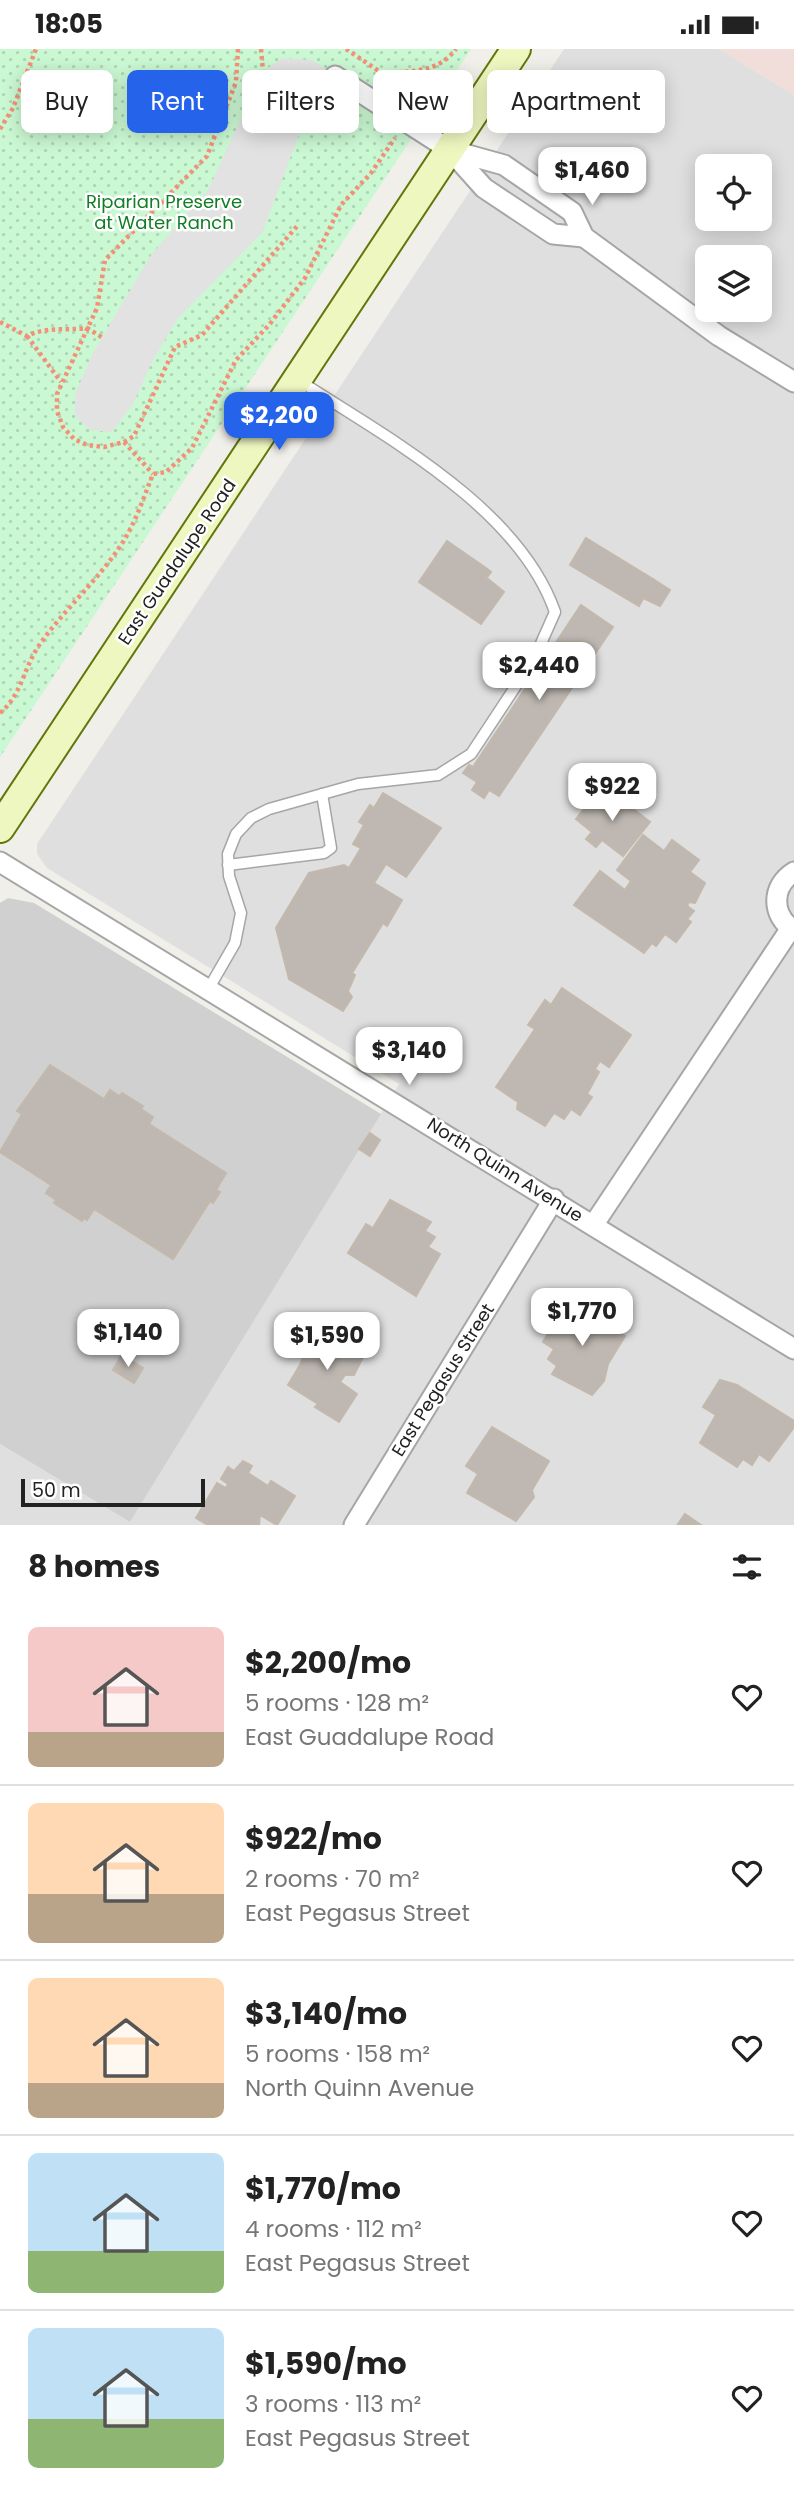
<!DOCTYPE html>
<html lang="en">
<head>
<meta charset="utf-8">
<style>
  :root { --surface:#fff; --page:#f6f6f6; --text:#222; --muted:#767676; --line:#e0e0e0; --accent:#2563eb }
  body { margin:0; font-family:Poppins,sans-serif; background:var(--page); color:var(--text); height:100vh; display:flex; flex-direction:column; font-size:26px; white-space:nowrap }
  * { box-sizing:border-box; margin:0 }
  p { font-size:23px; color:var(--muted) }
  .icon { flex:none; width:38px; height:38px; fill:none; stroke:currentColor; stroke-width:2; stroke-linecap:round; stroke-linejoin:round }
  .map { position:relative; height:1476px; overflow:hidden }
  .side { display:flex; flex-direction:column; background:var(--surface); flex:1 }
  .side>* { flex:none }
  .banner { position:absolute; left:21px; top:21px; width:752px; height:63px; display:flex; gap:14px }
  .controls { position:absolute; left:695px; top:105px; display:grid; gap:14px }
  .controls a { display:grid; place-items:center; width:77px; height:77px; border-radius:10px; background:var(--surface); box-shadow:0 4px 18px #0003; font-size:35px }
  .scale { position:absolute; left:21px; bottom:18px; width:184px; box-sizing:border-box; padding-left:7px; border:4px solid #222; border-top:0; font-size:19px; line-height:24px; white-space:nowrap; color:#222; -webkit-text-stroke:5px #fff; paint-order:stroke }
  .price { position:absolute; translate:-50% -60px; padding:0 16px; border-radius:14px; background:#fff; color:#222; font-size:23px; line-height:46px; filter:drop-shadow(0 2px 4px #0008) }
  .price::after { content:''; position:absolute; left:50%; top:42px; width:21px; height:16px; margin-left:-10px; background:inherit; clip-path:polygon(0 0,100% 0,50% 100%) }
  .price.selected { background:var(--accent); color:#fff }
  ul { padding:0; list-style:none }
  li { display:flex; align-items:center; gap:21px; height:175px; padding:0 28px }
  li+li { border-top:2px solid var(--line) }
  li span { display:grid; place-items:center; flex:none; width:196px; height:140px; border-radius:10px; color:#555 }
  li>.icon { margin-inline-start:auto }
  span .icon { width:84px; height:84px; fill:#fffc; stroke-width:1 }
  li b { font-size:30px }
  h2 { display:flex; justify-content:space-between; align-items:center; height:84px; padding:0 28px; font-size:30px }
  .tag { padding:0 24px; border-radius:10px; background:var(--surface); box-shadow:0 4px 18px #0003; font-size:24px; line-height:63px }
  .tag.selected { background:var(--accent); color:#fff }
  .status { display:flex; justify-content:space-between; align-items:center; height:49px; padding:0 35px; background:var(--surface); direction:ltr }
  .status svg { height:19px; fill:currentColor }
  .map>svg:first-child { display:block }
</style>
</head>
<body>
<div class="status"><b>18:05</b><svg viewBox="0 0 49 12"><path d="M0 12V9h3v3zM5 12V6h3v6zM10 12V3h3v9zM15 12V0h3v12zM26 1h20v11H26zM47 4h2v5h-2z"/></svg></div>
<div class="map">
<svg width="794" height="1476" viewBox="0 0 794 1476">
  <defs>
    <pattern id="park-dots" width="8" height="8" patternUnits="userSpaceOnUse" patternTransform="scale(1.75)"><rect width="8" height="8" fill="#caf8d2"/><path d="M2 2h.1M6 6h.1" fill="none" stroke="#add4b4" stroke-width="1.8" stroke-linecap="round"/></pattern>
  </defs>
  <rect width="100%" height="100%" fill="#f1efe9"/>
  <!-- residential -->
  <path fill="#e0dfdf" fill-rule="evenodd" d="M564,0H719L794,46V1476H0V1395L130,1473L399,1035L47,819L37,805V795ZM707,117H760V170H707ZM707,208H760V261H707Z"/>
  <!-- commercial -->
  <path fill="#f1ddda" d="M719,0H794V46Z"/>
  <!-- religious -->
  <path fill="#d0d0d0" d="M8,849L34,854L381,1065L130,1473L0,1395V854Z"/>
  <!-- park -->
  <path fill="url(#park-dots)" d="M0,0H471L0,708Z"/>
  <!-- parking -->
  <path fill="#e2e2e2" d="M283,9L312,11L335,27L301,81L262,184L178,269L153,311L133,355L112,383L90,381L75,367V345L93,304L151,206L208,141L263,22Z"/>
  <!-- building -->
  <g fill="#bfb8b2" stroke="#c3b8ac" stroke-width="2">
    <path d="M586,489L653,530L639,557L570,516Z"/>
    <path d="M447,492L486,519L491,523L488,527L482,525L504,543L481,575L419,533Z"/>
    <path d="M653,530L670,541L660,557L641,548Z"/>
    <path d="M581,556L613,578L499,747L489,741L484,749L472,741L477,733L463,724L469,716L473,718Z"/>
    <path d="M599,741L626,761L629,757L650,773L623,807L602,791L596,798L586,790L592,783L576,770Z"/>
    <path d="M383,744L441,779L406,828L386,815L374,834L402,851L387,877L383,874L352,924L355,926L348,942L352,948L343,962L289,930L276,879L309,824L344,816L349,819L361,799L353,795L364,776L359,773L370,756L374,759Z"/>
    <path d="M643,786L664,802L672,791L699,811L690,823L705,834L695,854L689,853L687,857L694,862L687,870L691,873L676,893L665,885L656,897L652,894L644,904L574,856L600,822L625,841L631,832L617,821Z"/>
    <path d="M562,939L631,986L609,1018L600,1012L595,1020L599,1023L587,1045L592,1048L580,1066L571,1060L564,1070L554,1064L545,1077L517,1060L518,1053L496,1038L535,980L528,976L545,951L551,956Z"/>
    <path d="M50,1016L104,1050L110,1041L119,1047L122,1044L143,1057L141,1060L153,1068L149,1075L226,1124L216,1141L220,1143L213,1154L210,1152L173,1210L94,1160L87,1171L84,1169L82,1172L54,1154L56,1151L46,1144L51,1136L0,1103L22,1065L17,1062Z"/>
    <path d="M370,1084L380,1091L370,1107L359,1100Z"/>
    <path d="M390,1151L431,1173L425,1182L435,1188L428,1198L440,1205L416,1247L348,1204L366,1175L373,1179Z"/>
    <path d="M567,1253L625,1287L608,1315L604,1332L592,1346L552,1325L557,1317L548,1310L554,1300L543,1293Z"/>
    <path d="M313,1275L364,1306L354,1326H345L340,1333L357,1345L339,1373L315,1358L318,1355L288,1336L300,1316L306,1301L300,1297Z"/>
    <path d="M122,1306L143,1319L134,1334L113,1321Z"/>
    <path d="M720,1331L737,1336L794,1372V1378L769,1412L759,1405L752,1416L743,1410L737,1418L700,1394L716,1366L703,1358Z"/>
    <path d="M492,1378L549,1412L532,1441L534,1448L516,1472L467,1444L478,1425L466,1417Z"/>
    <path d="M243,1412L252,1417L248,1424L268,1437L271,1432L295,1447L277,1476L260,1466L259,1476H208L196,1469L217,1434L226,1439L228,1435L221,1430L228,1418L234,1422Z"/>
    <path d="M685,1465L701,1476L678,1475Z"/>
  </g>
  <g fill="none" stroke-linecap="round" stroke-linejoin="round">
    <defs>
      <g id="lane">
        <path d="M228,816L324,804L331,799L322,745"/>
        <path d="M209,939L235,894L241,864L229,827L228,805L236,785L251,769L269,760L358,735L438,726L471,705L535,608L555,563C519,459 386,388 298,331"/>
      </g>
      <g id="street">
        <path d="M335,27L450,101L484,139L553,185L584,188"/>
        <path d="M450,101L504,116L572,163L584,188L719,287L794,333"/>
        <path d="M0,813L794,1300"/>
        <path d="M794,823C771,837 771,867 794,881"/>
        <path d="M594,1175L791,879"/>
        <path d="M354,1476L554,1150"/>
      </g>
      <path id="secondary" d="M0,779L516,0"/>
    </defs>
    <!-- lane casing -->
    <use href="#lane" stroke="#a6a6a6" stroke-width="13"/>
    <!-- street casing -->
    <use href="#street" stroke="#a6a6a6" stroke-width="23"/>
    <!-- secondary casing -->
    <use href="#secondary" stroke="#61770a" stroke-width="32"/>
    <!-- path -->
    <g stroke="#f49077" stroke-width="4.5" stroke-dasharray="3.5 3.5" stroke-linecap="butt">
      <path d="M238,0L236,33L207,107L105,211L97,259L57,345V362L63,378L74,390L87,396L104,398L124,393L134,387L175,298L202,286L299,175"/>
      <path d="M261,0L263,22"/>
      <path d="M346,0L404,39L425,45L418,56"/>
      <path d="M384,24C412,22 438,24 456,0"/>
      <path d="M0,80L13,59L36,0"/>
      <path d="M0,273L27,287C48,277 65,282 87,279L103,289"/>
      <path d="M27,287L61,333"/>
      <path d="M124,393L153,425"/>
      <path d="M0,664C22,646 24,617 40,595C64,561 96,533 119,499C135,476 143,450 153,425L166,423L192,399L236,311L269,276L305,229L341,156L371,124L395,89"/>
    </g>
    <!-- lane -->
    <use href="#lane" stroke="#fff" stroke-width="10"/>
    <!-- street -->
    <use href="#street" stroke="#fff" stroke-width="19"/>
    <!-- secondary -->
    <use href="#secondary" stroke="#eff7c1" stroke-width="28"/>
  </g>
  <g text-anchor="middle" stroke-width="5" stroke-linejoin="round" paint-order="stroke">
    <!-- park labels -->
    <g font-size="18" fill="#117e25" stroke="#fff">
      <text x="164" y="159">Riparian Preserve<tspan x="164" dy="21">at Water Ranch</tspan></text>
    </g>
    <!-- street labels -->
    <g font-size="18" fill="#222" stroke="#fff">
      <text transform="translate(177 513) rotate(-56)" y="6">East Guadalupe Road</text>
      <text transform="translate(505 1121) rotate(32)" y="6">North Quinn Avenue</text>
      <text transform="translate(443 1331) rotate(-58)" y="6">East Pegasus Street</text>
    </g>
  </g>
</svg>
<div class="controls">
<a><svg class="icon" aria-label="locate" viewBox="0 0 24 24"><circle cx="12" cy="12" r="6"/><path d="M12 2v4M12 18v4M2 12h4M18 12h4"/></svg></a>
<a><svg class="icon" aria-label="layers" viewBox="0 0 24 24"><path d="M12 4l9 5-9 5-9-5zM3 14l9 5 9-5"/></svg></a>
</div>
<div class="scale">50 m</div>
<b class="price" style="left:592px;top:158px">$1,460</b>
<b class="price selected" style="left:279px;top:403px">$2,200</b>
<b class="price" style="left:539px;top:653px">$2,440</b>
<b class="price" style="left:612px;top:774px">$922</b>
<b class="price" style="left:409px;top:1038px">$3,140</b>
<b class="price" style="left:582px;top:1299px">$1,770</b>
<b class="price" style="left:128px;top:1320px">$1,140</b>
<b class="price" style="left:327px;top:1323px">$1,590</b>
<div class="banner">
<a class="tag">Buy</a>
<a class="tag selected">Rent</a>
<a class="tag">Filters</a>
<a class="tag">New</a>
<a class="tag">Apartment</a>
</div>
</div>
<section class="side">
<h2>8 homes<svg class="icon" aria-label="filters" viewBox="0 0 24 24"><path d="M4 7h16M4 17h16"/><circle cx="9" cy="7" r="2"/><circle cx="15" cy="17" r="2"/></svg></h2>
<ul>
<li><span style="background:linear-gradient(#f6c9c9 75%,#b9a48a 0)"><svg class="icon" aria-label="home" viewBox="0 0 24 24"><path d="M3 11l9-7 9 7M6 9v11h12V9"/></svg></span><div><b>$2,200/mo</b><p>5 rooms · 128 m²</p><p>East Guadalupe Road</p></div><svg class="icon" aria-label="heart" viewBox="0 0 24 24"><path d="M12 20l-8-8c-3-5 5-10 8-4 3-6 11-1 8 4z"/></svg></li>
<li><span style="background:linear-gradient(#ffd9b3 65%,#b9a48a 0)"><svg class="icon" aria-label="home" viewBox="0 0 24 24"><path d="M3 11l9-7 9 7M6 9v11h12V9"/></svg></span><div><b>$922/mo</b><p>2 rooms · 70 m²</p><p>East Pegasus Street</p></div><svg class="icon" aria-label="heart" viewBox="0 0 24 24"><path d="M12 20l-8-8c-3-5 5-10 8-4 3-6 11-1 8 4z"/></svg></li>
<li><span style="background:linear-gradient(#ffd9b3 75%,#b9a48a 0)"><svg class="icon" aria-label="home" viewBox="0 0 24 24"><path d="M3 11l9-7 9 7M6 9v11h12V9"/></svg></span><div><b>$3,140/mo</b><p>5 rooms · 158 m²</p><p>North Quinn Avenue</p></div><svg class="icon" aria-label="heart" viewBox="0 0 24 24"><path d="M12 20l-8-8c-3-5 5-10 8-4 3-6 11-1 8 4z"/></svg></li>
<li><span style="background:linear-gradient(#bfe0f5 70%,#8fb573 0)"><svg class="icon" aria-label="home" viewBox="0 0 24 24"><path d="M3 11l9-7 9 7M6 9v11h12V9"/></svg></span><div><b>$1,770/mo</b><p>4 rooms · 112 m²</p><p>East Pegasus Street</p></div><svg class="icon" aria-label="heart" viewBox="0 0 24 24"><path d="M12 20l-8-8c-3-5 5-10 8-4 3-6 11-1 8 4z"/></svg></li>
<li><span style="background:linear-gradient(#bfe0f5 65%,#8fb573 0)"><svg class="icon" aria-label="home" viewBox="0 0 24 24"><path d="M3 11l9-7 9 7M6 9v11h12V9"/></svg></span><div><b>$1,590/mo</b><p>3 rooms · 113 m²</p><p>East Pegasus Street</p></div><svg class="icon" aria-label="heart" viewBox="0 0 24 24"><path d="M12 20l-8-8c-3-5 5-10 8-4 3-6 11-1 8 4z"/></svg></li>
</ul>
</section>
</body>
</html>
